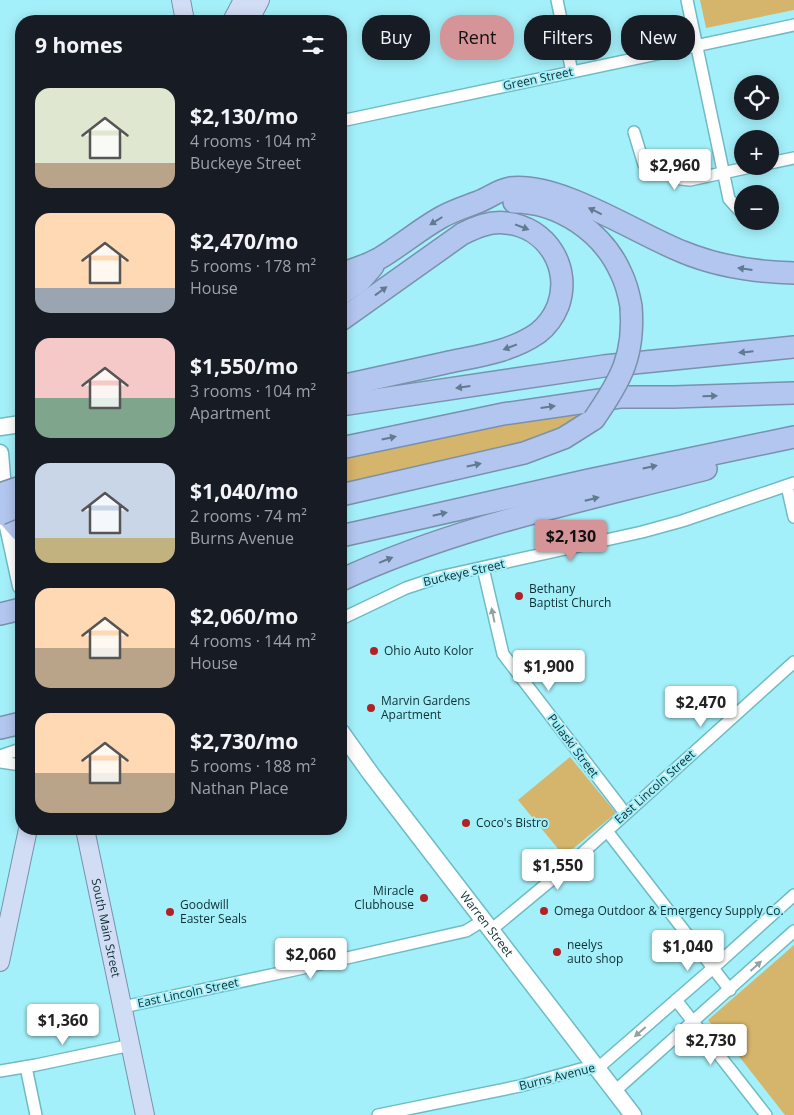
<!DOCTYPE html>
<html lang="en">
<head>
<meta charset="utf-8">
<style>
  :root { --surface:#171b24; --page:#242831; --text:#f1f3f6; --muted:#9ea1a6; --accent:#d59497 }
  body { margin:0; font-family:"Open Sans",sans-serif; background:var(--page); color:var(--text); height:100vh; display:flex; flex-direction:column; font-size:19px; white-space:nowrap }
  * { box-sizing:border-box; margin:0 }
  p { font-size:16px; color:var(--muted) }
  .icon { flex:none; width:28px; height:28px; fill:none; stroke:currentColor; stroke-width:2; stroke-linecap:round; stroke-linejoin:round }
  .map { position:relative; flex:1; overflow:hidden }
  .drawer { position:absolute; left:15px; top:15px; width:332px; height:820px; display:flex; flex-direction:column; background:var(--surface); border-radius:20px; box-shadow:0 2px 12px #0003 }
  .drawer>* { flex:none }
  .banner { position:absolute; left:362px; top:15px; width:356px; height:45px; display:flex; gap:10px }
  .controls { position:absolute; left:734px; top:75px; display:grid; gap:10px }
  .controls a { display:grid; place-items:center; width:45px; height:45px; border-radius:50%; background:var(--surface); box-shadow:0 2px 12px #0003; font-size:25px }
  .price { position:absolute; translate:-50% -42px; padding:0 11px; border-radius:5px; background:#fff; color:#222; font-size:16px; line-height:32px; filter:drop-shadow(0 1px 2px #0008) }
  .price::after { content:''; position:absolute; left:50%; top:30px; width:15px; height:11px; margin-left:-8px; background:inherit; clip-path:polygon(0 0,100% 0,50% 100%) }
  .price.on { background:var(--accent); color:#111 }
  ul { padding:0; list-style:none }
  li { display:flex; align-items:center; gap:15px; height:125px; padding:0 20px }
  li span { display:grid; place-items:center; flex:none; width:140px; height:100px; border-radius:15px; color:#555 }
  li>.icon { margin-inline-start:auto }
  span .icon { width:60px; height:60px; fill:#fffc; stroke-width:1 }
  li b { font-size:21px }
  h2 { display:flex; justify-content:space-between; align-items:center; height:60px; padding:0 20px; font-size:21px }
  .pill { padding:0 18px; border-radius:20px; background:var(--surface); box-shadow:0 2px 12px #0003; font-size:18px; line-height:45px }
  .pill.on { background:var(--accent); color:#111 }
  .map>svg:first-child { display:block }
</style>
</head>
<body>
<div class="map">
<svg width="794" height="1115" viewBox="0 0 794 1115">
  <rect width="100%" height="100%" fill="#a4f0fa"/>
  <!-- green -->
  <g fill="#d5b46b">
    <path d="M700,0H794V10L706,28Z"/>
    <path d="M584,413L565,427L521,444L341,487V460C372,451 404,444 435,437C484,427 534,418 584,413Z"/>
    <path d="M570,757L616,813L564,856L518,800Z"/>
    <path d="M794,945V1115H785L738,1055L708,1020Z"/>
  </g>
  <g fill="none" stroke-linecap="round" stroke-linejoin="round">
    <defs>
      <g id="street">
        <path d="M557,0L572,72"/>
        <path d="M687,0L729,199L739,210"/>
        <path d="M341,121L794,25"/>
        <path d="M634,132L644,165L681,179L690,180L755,166"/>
        <path d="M770,163L794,158"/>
        <path d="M787,486L794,517"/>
        <path d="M483,568L503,654L625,813"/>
        <path d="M341,619L406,588L439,577L642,532L682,521L794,483"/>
        <path d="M0,756L21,749"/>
        <path d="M0,762L21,765"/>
        <path d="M607,831L730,990"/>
        <path d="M491,930L567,867L794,662"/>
        <path d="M676,1000L766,1115"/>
        <path d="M123,1007L294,970L466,931L484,920"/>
        <path d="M26,1067L36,1115"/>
        <path d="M0,1071L36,1065L131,1045"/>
        <path d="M615,1091L794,931"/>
        <path d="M378,1115L520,1086L581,1069L598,1068L713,968L794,895"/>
      </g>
      <g id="secondary">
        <path d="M0,427L21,424"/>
        <path d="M0,453L5,513L21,586"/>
        <path id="s1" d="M341,732L371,774L633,1115"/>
      </g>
      <g id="primary">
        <path d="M181,0L185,21"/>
        <path d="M232,21L243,0"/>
        <path d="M249,21L260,0"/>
        <path id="s2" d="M85,829L145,1115"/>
        <path d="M0,962L28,829"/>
      </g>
      <g id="highway">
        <path d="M514,202C559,202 603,232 621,273C626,283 629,295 631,306"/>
        <path d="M341,274C354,269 368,265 380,258C400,246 419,230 440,218C452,211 465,207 478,202C489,198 498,190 510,188C560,182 635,233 683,252C719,267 755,272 794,273"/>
        <path d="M341,294L360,281L373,266"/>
        <path d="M341,320L462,234C476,227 490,221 506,223C547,227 572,268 558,306C554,316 547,326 538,333C511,352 477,356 445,363C410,371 376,378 341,386"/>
        <path d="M341,405L604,366L794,347"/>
        <path d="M341,448L503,414L620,397H674L794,393"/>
        <path d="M341,495L524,453L564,438L594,419"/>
        <path d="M5,513L21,531"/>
        <path d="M341,536L589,480L794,437"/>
        <path d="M341,580C457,526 583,501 706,469"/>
        <path d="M0,614L21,609"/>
        <path d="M0,728L21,723"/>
      </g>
    </defs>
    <!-- street casing -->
    <use href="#street" stroke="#6fbbc4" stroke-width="14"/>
    <!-- secondary casing -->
    <use href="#secondary" stroke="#6fbbc4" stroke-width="19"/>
    <!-- primary casing -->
    <use href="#primary" stroke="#7991ad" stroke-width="20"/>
    <!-- highway casing -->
    <use href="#highway" stroke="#7991ad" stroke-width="24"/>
    <!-- street -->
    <use href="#street" stroke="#fff" stroke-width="11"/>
    <!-- secondary -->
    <use href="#secondary" stroke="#fff" stroke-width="16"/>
    <!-- primary -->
    <use href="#primary" stroke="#d1ddf5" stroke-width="18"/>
    <!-- highway -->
    <use href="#highway" stroke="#b3c6ef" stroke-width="21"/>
    <defs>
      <g id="highway-bridge">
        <path d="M594,419C621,380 635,355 631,306"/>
        <path d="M0,494L21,487"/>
        <path d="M0,514L21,505"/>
      </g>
    </defs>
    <!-- highway-bridge casing -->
    <use href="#highway-bridge" stroke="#7991ad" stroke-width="24" stroke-linecap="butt"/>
    <!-- highway-bridge -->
    <use href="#highway-bridge" stroke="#b3c6ef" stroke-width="21"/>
  </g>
  <!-- one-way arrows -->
  <defs><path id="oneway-solid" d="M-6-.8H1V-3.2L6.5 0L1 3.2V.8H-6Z" transform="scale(1.25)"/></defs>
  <g fill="#607a90">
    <use href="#oneway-solid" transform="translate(595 211) rotate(-154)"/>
    <use href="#oneway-solid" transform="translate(436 221) rotate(148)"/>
    <use href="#oneway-solid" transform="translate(522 227) rotate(21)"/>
    <use href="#oneway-solid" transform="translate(745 269) rotate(-172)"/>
    <use href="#oneway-solid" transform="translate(381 291) rotate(-36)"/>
    <use href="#oneway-solid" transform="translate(510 347) rotate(159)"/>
    <use href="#oneway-solid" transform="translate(746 352) rotate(174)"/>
    <use href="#oneway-solid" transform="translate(463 387) rotate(172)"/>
    <use href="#oneway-solid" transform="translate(710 396) rotate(-2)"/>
    <use href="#oneway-solid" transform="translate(548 407) rotate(-8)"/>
    <use href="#oneway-solid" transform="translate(389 438) rotate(-12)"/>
    <use href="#oneway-solid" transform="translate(474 465) rotate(-12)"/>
    <use href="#oneway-solid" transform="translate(650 467) rotate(-12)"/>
    <use href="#oneway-solid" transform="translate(592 499) rotate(-14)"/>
    <use href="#oneway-solid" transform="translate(440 514) rotate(-13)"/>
    <use href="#oneway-solid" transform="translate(386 560) rotate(-22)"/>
  </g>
  <g fill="#93a1a3">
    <use href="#oneway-solid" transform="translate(493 615) rotate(-102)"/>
    <use href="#oneway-solid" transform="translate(756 966) rotate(-42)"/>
    <use href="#oneway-solid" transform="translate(640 1032) rotate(139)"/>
  </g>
  <!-- markers -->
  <g fill="#b22123" stroke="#a4f0fa" stroke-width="2">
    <circle cx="519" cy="596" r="5"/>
    <circle cx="374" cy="651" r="5"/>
    <circle cx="371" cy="708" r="5"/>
    <circle cx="466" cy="823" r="5"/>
    <circle cx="424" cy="898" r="5"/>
    <circle cx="544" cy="911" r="5"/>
    <circle cx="170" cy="912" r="5"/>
    <circle cx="557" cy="952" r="5"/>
  </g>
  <g text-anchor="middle" stroke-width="4" stroke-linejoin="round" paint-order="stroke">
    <!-- street labels -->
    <g font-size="12" fill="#0e2e32" stroke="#a4f0fa">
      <text transform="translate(538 79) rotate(-12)" y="4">Green Street</text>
      <text transform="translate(464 573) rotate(-13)" y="4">Buckeye Street</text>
      <text transform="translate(573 746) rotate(53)" y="4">Pulaski Street</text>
      <text transform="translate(655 787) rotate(-42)" y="4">East Lincoln Street</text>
      <text dy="4" stroke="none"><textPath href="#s1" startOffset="241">Warren Street</textPath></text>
      <text dy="4" stroke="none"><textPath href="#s2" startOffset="101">South Main Street</textPath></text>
      <text transform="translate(188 993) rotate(-12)" y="4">East Lincoln Street</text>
      <text transform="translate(557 1077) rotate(-14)" y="4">Burns Avenue</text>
    </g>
    <!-- poi labels -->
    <g font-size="12" fill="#0e2e32" stroke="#a4f0fa" text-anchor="start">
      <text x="529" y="593">Bethany<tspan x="529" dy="14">Baptist Church</tspan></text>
      <text x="384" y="655">Ohio Auto Kolor</text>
      <text x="381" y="705">Marvin Gardens<tspan x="381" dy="14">Apartment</tspan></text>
      <text x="476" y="827">Coco's Bistro</text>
      <text x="414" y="895" text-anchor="end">Miracle<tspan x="414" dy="14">Clubhouse</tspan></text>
      <text x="180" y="909">Goodwill<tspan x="180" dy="14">Easter Seals</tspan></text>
      <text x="554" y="915">Omega Outdoor &amp; Emergency Supply Co.</text>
      <text x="567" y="949">neelys<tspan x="567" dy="14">auto shop</tspan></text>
    </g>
  </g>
</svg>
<div class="controls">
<a><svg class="icon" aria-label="locate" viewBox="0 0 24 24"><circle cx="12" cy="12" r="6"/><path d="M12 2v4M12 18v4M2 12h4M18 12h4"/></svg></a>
<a>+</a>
<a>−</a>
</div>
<b class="price" style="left:675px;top:191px">$2,960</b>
<b class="price on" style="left:571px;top:562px">$2,130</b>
<b class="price" style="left:549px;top:692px">$1,900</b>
<b class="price" style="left:701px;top:728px">$2,470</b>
<b class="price" style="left:558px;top:891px">$1,550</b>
<b class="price" style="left:688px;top:972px">$1,040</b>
<b class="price" style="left:311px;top:980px">$2,060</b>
<b class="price" style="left:63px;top:1046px">$1,360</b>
<b class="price" style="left:711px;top:1066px">$2,730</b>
<div class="banner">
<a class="pill">Buy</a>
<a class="pill on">Rent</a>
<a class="pill">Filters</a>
<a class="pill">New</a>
</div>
<section class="drawer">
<h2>9 homes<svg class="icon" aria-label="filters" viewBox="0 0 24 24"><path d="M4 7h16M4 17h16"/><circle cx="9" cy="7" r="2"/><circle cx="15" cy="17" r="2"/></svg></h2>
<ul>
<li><span style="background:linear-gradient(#dfe7d0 75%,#b9a48a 0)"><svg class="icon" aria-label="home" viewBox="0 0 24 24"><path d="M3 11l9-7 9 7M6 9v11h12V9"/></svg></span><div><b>$2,130/mo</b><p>4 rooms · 104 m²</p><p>Buckeye Street</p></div></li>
<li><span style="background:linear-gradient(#ffd9b3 75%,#9aa5b1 0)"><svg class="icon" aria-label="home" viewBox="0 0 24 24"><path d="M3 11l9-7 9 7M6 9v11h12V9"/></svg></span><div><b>$2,470/mo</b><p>5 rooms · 178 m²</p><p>House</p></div></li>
<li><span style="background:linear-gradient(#f6c9c9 60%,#7fa58c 0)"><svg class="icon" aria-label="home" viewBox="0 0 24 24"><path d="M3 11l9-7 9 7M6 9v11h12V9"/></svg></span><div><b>$1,550/mo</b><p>3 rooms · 104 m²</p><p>Apartment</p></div></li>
<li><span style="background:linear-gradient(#c9d6e8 75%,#c2b280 0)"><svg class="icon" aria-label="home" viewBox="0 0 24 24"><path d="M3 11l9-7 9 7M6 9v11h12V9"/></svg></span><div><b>$1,040/mo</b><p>2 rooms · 74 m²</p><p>Burns Avenue</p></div></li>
<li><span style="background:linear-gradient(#ffd9b3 60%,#b9a48a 0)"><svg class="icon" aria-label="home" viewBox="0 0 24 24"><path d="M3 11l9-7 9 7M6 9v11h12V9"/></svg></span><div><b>$2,060/mo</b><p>4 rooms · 144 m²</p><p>House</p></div></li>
<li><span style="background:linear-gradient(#ffd9b3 60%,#b9a48a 0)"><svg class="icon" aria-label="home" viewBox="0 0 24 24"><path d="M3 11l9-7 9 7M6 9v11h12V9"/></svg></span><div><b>$2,730/mo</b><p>5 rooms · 188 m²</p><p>Nathan Place</p></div></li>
</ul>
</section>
</div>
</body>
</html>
